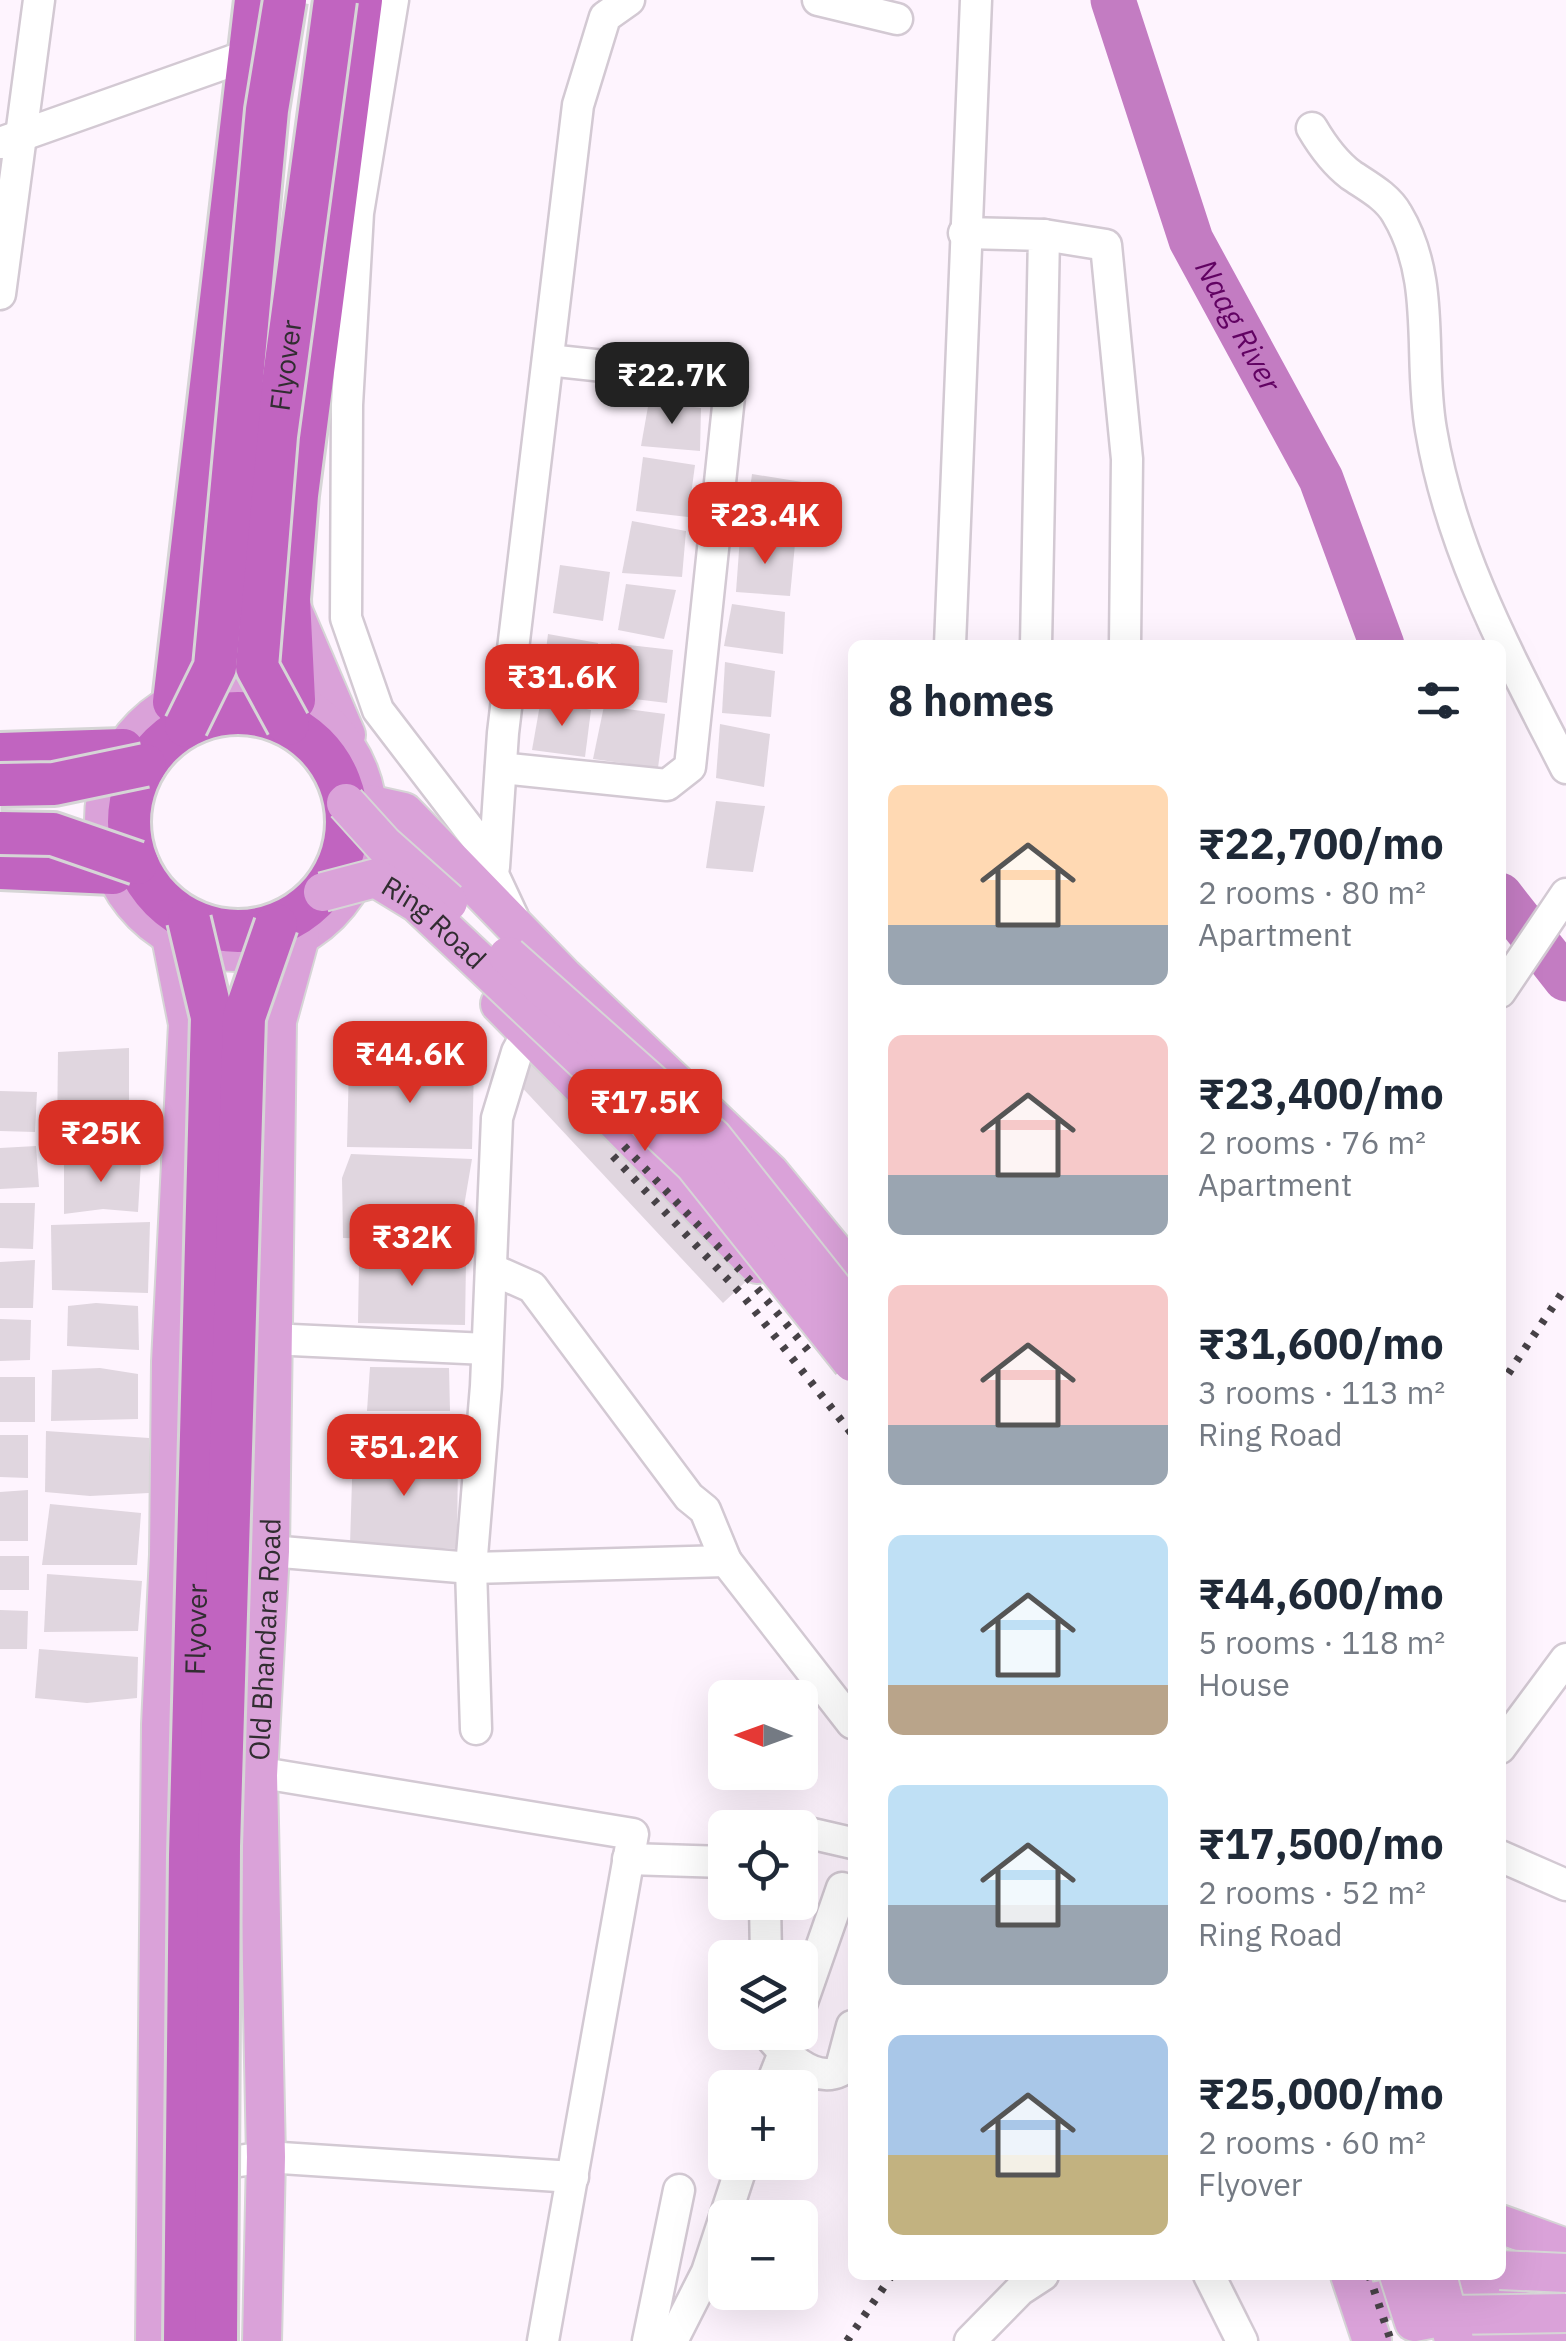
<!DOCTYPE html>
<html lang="en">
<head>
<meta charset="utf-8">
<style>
  :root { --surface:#fff; --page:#f2f2f3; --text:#1f2937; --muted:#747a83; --accent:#d93025 }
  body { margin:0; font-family:"IBM Plex Sans",sans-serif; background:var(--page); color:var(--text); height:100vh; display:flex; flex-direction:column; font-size:38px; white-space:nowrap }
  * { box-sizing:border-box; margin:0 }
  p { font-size:32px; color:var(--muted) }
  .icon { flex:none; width:55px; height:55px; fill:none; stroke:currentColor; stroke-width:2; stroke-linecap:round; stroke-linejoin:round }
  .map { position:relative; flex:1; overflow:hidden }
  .sheet { position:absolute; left:848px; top:640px; width:658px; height:1640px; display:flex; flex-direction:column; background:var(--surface); border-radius:15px; box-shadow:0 10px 40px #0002 }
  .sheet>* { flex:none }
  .needle { width:65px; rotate:271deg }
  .buttons { position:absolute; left:708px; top:1680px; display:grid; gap:20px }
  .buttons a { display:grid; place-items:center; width:110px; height:110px; border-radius:15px; background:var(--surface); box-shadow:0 10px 40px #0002; font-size:50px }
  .price { position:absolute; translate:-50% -85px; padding:0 22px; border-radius:20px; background:var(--accent); color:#fff; font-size:32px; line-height:65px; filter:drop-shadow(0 2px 5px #0008) }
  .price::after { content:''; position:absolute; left:50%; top:60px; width:30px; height:22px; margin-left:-15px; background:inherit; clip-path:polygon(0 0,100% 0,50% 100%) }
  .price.on { background:#222; color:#fff }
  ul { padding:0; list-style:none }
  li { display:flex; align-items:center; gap:30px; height:250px; padding:0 40px }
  li span { display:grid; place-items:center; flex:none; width:280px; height:200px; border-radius:15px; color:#555 }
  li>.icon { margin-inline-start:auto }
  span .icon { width:120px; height:120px; fill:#fffc; stroke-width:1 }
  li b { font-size:42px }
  h2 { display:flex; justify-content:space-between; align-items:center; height:120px; padding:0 40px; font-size:42px }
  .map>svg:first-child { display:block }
</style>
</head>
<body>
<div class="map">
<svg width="1566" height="2341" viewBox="0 0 1566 2341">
  <rect width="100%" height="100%" fill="#fef4fe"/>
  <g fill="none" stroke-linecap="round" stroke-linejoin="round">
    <!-- river -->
    <g stroke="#c37cc2" stroke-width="45">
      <path id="s1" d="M1113,0L1191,240L1321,479L1382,645"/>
      <path d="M1500,895L1566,979"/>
    </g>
  </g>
  <!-- building -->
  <g fill="#e0d6df">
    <path d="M649,401L701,408L700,451L641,446Z"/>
    <path d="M643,457L695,465L688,517L636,511Z"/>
    <path d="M752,474L802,482L796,525L746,520Z"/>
    <path d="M632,521L686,531L682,577L622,573Z"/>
    <path d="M740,537L795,544L790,596L736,592Z"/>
    <path d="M560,565L610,572L603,621L553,613Z"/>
    <path d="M626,584L676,590L664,639L618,630Z"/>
    <path d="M732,604L785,612L783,654L724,646Z"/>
    <path d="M548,634L598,643L593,687L542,683Z"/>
    <path d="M611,643L673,650L667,703L610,696Z"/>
    <path d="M725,662L775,671L771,717L722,713Z"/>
    <path d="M541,699L591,710L585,757L532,750Z"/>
    <path d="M604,706L665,714L658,768L593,759Z"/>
    <path d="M720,724L770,734L764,787L716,778Z"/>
    <path d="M716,801L765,806L753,872L706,868Z"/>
    <path d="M567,1005L788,1242L723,1303L502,1066Z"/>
    <path d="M129,1048V1135L57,1136L58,1052Z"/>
    <path d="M349,1063L474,1066L472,1149L347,1147Z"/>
    <path d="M0,1091L37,1092L35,1132L0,1131Z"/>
    <path d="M36,1146L39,1187L0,1189V1148Z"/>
    <path d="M351,1154L472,1159L462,1218L466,1241L343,1238L342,1178Z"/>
    <path d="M64,1157L141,1162L138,1212L103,1209L64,1214Z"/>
    <path d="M0,1203H35L33,1249L0,1248Z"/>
    <path d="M150,1222L148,1293L52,1290L51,1225Z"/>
    <path d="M365,1251L435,1256L457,1251L466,1261L465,1325L358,1323L359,1265Z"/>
    <path d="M35,1260L33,1308H0V1262Z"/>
    <path d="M96,1303L138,1306L139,1350L67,1346L68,1306Z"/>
    <path d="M0,1319L31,1320L30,1360L0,1361Z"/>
    <path d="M370,1367L449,1368L450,1411H367Z"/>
    <path d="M100,1368L138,1374V1419L51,1421L52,1370Z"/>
    <rect x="0" y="1377" width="35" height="45"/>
    <path d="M46,1431L149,1438V1493L90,1496L45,1492Z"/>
    <path d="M0,1435H28V1478L0,1477Z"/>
    <path d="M353,1448L458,1453L457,1549L350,1544Z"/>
    <path d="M28,1490V1541H0V1492Z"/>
    <path d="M50,1504L141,1513L137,1565H42Z"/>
    <rect x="0" y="1556" width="29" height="34"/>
    <path d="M47,1574L142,1581L138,1631L44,1632Z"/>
    <path d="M0,1610L28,1611L27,1649H0Z"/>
    <path d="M39,1649L138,1657L137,1698L87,1703L35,1698Z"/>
  </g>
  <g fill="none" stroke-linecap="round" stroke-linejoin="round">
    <defs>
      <g id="minor">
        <path d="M393,0L358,213L347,405L346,618L378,710L476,838L513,917"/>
        <path d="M818,0L897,19"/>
        <path d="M1312,128C1322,145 1335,163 1351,175C1367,186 1387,196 1397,214C1437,281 1418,357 1431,430C1452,554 1510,658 1566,768"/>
        <path d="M0,143L243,57L247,34"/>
        <path d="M964,233L1044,235L1036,645"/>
        <path d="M1044,235L1106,245L1127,459L1125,645"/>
        <path d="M0,294L39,0"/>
        <path d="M950,645L976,0"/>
        <path d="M501,768L667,785L690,767L729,397L716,382L696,376L548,360"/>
        <path d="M494,867L503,733L578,105L605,17L629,0"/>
        <path d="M1500,992L1566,894"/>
        <path d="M491,1269L532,1287L689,1497L705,1510L726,1561"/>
        <path d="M270,1339L487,1349"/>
        <path d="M207,1553L270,1551L471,1568L726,1561L852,1723"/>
        <path d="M476,1729L471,1568L486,1386L497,1118L517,1052L528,1032"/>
        <path d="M1500,1748L1566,1659"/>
        <path d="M238,1769L633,1834L543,2341"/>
        <path d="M770,1828H785"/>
        <path d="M800,1831L852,1843"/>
        <path d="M1500,1856L1566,1885"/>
        <path d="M628,1859L725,1862"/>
        <path d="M765,1902L766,1958"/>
        <path d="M800,2008L842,1888"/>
        <path d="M767,2032C782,2053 814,2084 840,2071L852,2026"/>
        <path d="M770,2088L791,2035"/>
        <path d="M198,2167L266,2157L573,2177"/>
        <path d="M1209,2275L1242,2341"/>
        <path d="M648,2341L679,2190"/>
        <path d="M672,2341L707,2272L743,2162"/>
        <path d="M970,2341L1020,2290L1043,2275"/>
      </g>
      <g id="major">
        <path d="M293,611L346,735"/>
        <circle cx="236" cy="820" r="132"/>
        <path d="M368,804L404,812L564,977L770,1173L852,1273"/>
        <path d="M500,1004L757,1264"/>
        <path d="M1500,2224L1566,2248"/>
        <path d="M1350,2275L1372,2341"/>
        <path d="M1362,2304L1534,2272"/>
        <path d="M155,2341L161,1725L169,1555L171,1362L188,1024L171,937"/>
        <path id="s2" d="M262,2341L266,2157L258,1775L270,1551L277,1021L300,937"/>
        <path d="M1460,2341L1566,2328"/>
      </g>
      <g id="highway">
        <path d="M294,700L289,599L297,495L361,0"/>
        <path d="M174,702L256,0"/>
        <circle cx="238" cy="822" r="109"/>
        <path d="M0,754L123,750"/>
        <path d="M0,868L113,873"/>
      </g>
    </defs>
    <!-- minor casing -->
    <use href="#minor" stroke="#d3c9d3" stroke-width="35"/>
    <!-- major casing -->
    <use href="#major" stroke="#d6d5d6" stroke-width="42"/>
    <!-- highway casing -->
    <use href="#highway" stroke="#d6d5d6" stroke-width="48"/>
    <!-- minor -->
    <use href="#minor" stroke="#fff" stroke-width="30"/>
    <!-- major -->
    <use href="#major" stroke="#daa2d9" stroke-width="38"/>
    <!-- highway -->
    <use href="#highway" stroke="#c164c0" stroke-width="42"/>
    <!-- rail -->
    <g stroke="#474247" stroke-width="8" stroke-dasharray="5 10" stroke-linecap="butt">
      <path d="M624,1146L755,1286L811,1354"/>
      <path d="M613,1156L743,1296L852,1434"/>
      <path d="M1500,1386L1566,1287"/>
      <path d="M1369,2275L1391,2341"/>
      <path d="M1385,2275L1406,2341"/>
      <path d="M847,2341L892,2275"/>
    </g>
    <defs>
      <g id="major-bridge">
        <path d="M346,803L384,845L448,902"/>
        <path id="s3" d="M323,892L376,878L417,903L694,1164L852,1362"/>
        <path d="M508,956L713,1138L852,1313"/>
        <path d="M1500,2270L1566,2273"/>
        <path d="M1399,2275L1414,2322L1450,2315L1566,2313"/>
        <path d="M1437,2275L1454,2340"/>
      </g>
      <g id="highway-bridge">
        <path id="s4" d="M288,724L257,667L276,436L335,0"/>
        <path d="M186,726L215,667L267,110L285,0"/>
        <path d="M0,785L54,784L145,765"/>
        <path d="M0,833L53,834L137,863"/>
        <path id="s5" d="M185,2341L190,1855L212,1017L189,920"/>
        <path d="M216,2341L219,1846L244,1017L276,925"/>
      </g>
    </defs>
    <!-- major-bridge casing -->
    <use href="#major-bridge" stroke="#d6d5d6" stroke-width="42" stroke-linecap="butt"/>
    <!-- highway-bridge casing -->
    <use href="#highway-bridge" stroke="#d6d5d6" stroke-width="48" stroke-linecap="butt"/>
    <!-- major-bridge -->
    <use href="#major-bridge" stroke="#daa2d9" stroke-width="38"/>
    <!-- highway-bridge -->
    <use href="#highway-bridge" stroke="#c164c0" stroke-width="42"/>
  </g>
  <g text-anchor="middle" stroke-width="9" stroke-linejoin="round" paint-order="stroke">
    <!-- street labels -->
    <g font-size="28" fill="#312d31" stroke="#fff">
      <text dy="10" stroke="none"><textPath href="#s4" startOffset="368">Flyover</textPath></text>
      <text dy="10" stroke="none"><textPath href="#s3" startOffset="128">Ring Road</textPath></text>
      <text dy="10" stroke="none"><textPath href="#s5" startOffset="712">Flyover</textPath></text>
      <text dy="10" stroke="none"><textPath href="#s2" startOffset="702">Old Bhandara Road</textPath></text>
    </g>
    <!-- water labels -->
    <g font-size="30" font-style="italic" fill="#610362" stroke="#fff">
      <text dy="10" stroke="none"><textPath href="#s1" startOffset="350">Naag River</textPath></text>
    </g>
  </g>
</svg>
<div class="buttons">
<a><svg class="needle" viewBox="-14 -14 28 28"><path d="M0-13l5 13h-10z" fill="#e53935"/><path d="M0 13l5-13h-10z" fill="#747a83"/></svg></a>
<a><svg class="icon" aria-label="locate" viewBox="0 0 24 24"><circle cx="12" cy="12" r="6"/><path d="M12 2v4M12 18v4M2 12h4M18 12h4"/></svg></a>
<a><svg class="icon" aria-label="layers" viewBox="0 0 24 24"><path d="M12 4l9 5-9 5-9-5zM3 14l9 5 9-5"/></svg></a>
<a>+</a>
<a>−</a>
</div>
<b class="price on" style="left:672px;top:427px">₹22.7K</b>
<b class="price" style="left:765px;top:567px">₹23.4K</b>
<b class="price" style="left:562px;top:729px">₹31.6K</b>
<b class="price" style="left:410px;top:1106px">₹44.6K</b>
<b class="price" style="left:645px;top:1154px">₹17.5K</b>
<b class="price" style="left:101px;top:1185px">₹25K</b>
<b class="price" style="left:412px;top:1289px">₹32K</b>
<b class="price" style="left:404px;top:1499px">₹51.2K</b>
<section class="sheet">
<h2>8 homes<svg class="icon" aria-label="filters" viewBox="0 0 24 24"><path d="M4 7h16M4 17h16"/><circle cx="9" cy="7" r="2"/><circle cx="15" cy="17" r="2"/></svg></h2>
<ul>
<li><span style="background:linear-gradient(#ffd9b3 70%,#9aa5b1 0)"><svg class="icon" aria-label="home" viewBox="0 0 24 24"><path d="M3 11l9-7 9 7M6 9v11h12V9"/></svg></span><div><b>₹22,700/mo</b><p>2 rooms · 80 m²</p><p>Apartment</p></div></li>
<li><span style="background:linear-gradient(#f6c9c9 70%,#9aa5b1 0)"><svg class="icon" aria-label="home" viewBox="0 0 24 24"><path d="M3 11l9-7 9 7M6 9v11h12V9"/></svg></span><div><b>₹23,400/mo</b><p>2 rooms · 76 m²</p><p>Apartment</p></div></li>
<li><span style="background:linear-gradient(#f6c9c9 70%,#9aa5b1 0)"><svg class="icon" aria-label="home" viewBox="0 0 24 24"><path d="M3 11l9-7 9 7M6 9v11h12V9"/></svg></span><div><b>₹31,600/mo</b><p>3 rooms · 113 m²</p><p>Ring Road</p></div></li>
<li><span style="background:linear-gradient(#bfe0f5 75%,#b9a48a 0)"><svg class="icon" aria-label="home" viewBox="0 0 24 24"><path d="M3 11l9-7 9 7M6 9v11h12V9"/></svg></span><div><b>₹44,600/mo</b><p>5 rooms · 118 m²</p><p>House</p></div></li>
<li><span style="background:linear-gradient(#bfe0f5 60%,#9aa5b1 0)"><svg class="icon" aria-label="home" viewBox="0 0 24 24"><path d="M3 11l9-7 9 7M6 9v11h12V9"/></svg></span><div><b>₹17,500/mo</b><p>2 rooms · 52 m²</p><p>Ring Road</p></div></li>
<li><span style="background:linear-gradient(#a9c7e8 60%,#c2b280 0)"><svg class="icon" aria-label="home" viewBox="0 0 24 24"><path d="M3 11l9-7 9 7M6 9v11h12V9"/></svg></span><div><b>₹25,000/mo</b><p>2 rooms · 60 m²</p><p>Flyover</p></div></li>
</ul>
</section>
</div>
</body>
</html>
